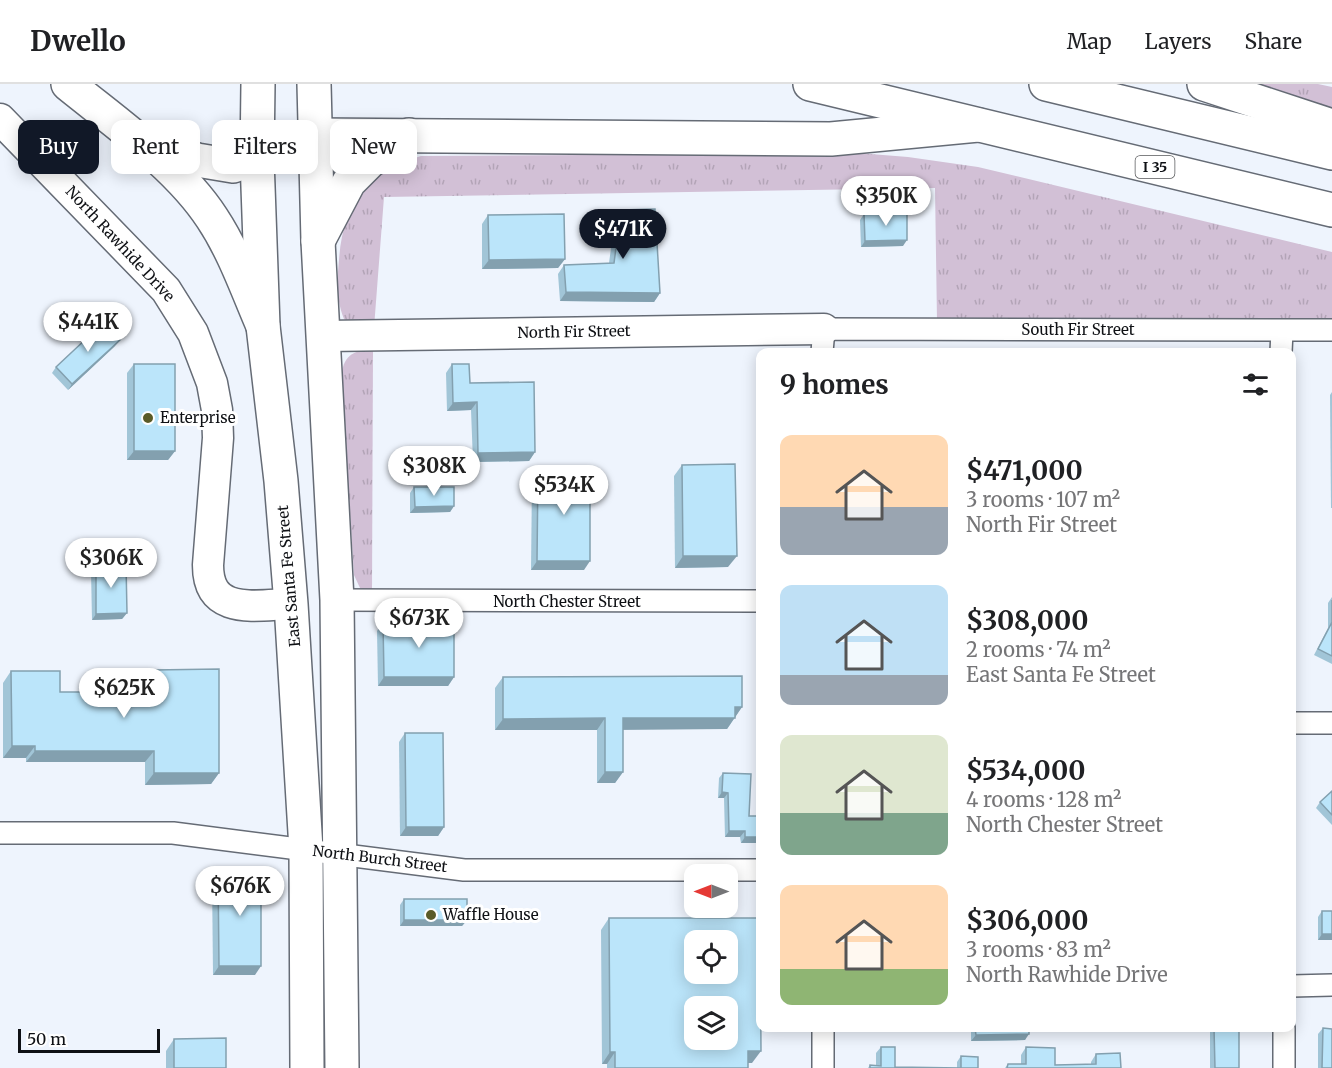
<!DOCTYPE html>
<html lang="en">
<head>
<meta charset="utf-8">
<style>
  :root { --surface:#fff; --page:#f6f6f6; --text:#202124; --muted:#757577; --line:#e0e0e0; --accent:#111827 }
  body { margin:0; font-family:Merriweather,serif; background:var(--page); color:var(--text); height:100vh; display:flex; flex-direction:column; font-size:22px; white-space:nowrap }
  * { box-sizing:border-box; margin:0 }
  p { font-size:20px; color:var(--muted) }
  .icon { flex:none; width:33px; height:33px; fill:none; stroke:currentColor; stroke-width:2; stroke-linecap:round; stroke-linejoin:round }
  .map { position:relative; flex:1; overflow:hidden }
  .details { position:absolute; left:756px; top:264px; width:540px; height:684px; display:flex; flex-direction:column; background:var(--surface); border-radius:12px; box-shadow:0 3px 15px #0003 }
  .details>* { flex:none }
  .guide { position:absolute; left:18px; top:36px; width:570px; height:54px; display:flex; gap:12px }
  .needle { width:39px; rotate:270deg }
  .fabs { position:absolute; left:684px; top:780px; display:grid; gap:12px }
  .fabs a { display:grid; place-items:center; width:54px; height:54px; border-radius:12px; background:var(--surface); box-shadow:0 3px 15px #0003; font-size:30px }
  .scale { position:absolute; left:18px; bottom:15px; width:142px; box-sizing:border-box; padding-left:6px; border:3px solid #0f1115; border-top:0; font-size:16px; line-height:21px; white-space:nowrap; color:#0f1115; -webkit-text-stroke:4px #fff; paint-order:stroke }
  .price { position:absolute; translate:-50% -51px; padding:0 14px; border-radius:21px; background:#fff; color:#222; font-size:20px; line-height:39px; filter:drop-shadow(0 2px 3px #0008) }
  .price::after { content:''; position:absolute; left:50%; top:36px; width:18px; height:14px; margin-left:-9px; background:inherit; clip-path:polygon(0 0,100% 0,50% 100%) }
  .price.current { background:var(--accent); color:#fff }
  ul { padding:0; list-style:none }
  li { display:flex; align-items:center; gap:18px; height:150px; padding:0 24px }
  li span { display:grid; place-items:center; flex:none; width:168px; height:120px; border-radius:12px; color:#555 }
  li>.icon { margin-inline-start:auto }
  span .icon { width:72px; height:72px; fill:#fffc; stroke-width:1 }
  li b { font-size:26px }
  h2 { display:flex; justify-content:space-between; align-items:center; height:72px; padding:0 24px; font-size:26px }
  .tag { padding:0 21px; border-radius:12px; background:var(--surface); box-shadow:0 3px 15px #0003; font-size:21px; line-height:54px }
  .tag.current { background:var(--accent); color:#fff }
  header { display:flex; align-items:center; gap:36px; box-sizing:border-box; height:84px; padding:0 30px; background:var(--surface); border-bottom:2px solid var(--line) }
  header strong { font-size:28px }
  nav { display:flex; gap:33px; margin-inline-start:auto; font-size:21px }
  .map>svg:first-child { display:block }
</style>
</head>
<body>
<header>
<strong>Dwello</strong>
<nav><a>Map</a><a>Layers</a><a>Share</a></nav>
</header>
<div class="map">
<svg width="1332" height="984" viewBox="0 0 1332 984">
  <defs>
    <pattern id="grass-tufts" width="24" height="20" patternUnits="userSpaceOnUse" patternTransform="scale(1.5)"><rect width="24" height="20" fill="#d2c0d6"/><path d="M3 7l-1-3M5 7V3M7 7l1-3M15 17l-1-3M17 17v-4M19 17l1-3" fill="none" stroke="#b3a4b7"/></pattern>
  </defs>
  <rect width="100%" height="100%" fill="#eef4fd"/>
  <!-- grass -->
  <g fill="url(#grass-tufts)">
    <path d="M1251,0H1318L1332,3V24Z"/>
    <path d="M858,69L908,73L978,83L1332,168V235L937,237L935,104L384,113L374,244L352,240L344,235C336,215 337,197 339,176C343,120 367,88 421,72Z"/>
    <path d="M373,266L372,508L360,504L354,491L341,294C343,272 352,266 373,266Z"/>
  </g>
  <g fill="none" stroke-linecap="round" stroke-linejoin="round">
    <defs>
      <g id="street">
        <path d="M822,268L824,245L1332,246"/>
        <path d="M1281,268L1282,247"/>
        <path d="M337,516L760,517"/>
        <path d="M1292,639H1332"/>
        <path d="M0,749H173L464,786H760"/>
        <path d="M1292,902L1332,901"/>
        <path d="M823,944V984"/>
        <path d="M1284,944V984"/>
      </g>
      <g id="secondary">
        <path d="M0,35L166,206L193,249L212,299L217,326L218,354L208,481C208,532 255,521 291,520"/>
        <path d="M325,252L824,245"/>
      </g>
      <g id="primary">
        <path d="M258,0L257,75L263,242L281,397L291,520L306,765L307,984"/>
        <path d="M314,0L318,157L337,516L342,984"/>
      </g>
      <g id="highway">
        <path d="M68,0C116,39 178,82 212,134C234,167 247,205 263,242"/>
        <path d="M810,0L1332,126"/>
        <path d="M1046,0L1332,69"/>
        <path d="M1204,0L1332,42"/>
        <path d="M138,57L197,76L233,82L313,51L831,55L978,41"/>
        <path d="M318,157L349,98L370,77L409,51"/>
      </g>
    </defs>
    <!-- street casing -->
    <use href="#street" stroke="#656b75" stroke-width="24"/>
    <!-- secondary casing -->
    <use href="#secondary" stroke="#656b75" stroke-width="33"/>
    <!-- primary casing -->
    <use href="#primary" stroke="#656b75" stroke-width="36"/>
    <!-- highway casing -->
    <use href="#highway" stroke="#656b75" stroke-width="36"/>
    <!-- street -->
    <use href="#street" stroke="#fff" stroke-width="21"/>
    <!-- secondary -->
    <use href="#secondary" stroke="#fff" stroke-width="30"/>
    <!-- primary -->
    <use href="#primary" stroke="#fff" stroke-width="33"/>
    <!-- highway -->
    <use href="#highway" stroke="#fff" stroke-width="33"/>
  </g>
  <!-- wall -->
  <g fill="#a1c5d7">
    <path d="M621,126L660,209L654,218L560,217L558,190L564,181L609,179L615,135Z"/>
    <path d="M864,130L903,162L861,163L860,136Z"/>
    <path d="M488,131L565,175L558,184L482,185V140Z"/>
    <path d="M115,262L68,306L52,289L56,283Z"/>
    <path d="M134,280L175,367L168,376H127V289Z"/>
    <path d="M452,280L535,368L529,377L473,378L471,326L447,327L446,289Z"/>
    <path d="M1332,308V424H1331L1330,311Z"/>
    <path d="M682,381L728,483L675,484L674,392Z"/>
    <path d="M538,387L584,486H531L532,396Z"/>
    <path d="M414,403L454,422L450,428L410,429V409Z"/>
    <path d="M96,481L127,529L122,535L92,536L91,487Z"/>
    <path d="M1332,513V580L1314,571L1328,544V519Z"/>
    <path d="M383,538L454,593L448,602H378L377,547Z"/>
    <path d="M153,586L219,689L211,700L145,701V678H26V674H3V599L11,587L60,608H145V597Z"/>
    <path d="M503,593L742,623L727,645H623V688L615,699H597V646H495V604Z"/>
    <path d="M405,649L444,743L438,752H400L399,658Z"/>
    <path d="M723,689L749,732H760V759H741L740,753H725L724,714H718L719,694Z"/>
    <path d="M1332,707V741L1316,724L1320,718Z"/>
    <path d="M218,785L255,891H213L212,793Z"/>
    <path d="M404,815L467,836L462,842H400V821Z"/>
    <path d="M1322,827L1332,856H1318V833Z"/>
    <path d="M609,834L752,979H748V984H607V980H602L601,846Z"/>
    <path d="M971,944H1029L1025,956L971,957Z"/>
    <rect x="1210" y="944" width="29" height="40"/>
    <path d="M1323,944L1332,984H1318V950Z"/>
    <path d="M174,955L226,984H166V967Z"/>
    <path d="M881,963L895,983L957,984V978L961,972L978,984H868L870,981L876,982V969Z"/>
    <path d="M1026,963L1055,981L1091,980V978L1096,970L1121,984H1005L1008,980H1021V971Z"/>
  </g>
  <!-- shaded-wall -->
  <g fill="#83a0af">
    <path d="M907,156L903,162L861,163L865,157Z"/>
    <path d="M565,175L558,184L482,185L489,176Z"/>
    <path d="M566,208L660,209L654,218L560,217Z"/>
    <path d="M120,256L115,262L68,306L72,300Z"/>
    <path d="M477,318L471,326L447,327L453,319Z"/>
    <path d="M134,367H175L168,376H127Z"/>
    <path d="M535,368L529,377L473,378L478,369Z"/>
    <path d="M454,422L450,428L410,429L415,423Z"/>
    <path d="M683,472H737L728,483L675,484Z"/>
    <path d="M537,477H590L584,486H531Z"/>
    <path d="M127,529L122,535L92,536L96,530Z"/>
    <path d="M384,593H454L448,602H378Z"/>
    <path d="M735,623H742L727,645L615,646L623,634Z"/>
    <path d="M605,634L597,646H495L503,635Z"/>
    <path d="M12,662H35L26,674H3Z"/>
    <path d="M35,667H154L145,678H26Z"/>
    <path d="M605,688H623L615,699H597Z"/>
    <path d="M154,689H219L211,700L145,701Z"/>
    <path d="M722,708L728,709L724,714H718Z"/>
    <path d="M406,743H444L438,752H400Z"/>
    <path d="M729,747H745L740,753H725Z"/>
    <path d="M745,753H760V759H741Z"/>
    <path d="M404,836H467L462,842H400Z"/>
    <path d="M1322,850H1332V856H1318Z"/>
    <path d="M219,882H261L255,891H213Z"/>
    <path d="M1029,950L1025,956L971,957L976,951Z"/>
    <path d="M748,967H761L752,979H740Z"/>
    <path d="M610,968H615L607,980H602Z"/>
  </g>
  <!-- building -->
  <g fill="#bbe5fa" stroke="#83a0af" stroke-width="1.5" fill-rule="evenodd">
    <path d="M655,125L660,209L566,208L564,181L614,179L621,126Z"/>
    <path d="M907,129V156L865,157L864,130Z"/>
    <path d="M564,130L565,175L489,176L488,131Z"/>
    <path d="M104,238L120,256L72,300L56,283Z"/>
    <rect x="134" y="280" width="41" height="87"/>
    <path d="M452,280H469L470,299L534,298L535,368L478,369L477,318L453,319Z"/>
    <path d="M735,380L737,472H683L682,381Z"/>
    <path d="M538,387H590V477H537Z"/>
    <path d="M414,403H454V422L415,423Z"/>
    <path d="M126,480L127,529L96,530V481Z"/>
    <path d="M1332,516V572L1318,565L1332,538Z"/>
    <path d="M454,537V593H384L383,538Z"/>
    <path d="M219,585V689H154V667H35V662H12L11,587H60V608H153V586Z"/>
    <path d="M742,592V623H735V634H623V688H605V634L503,635V593Z"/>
    <path d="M405,649H443L444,743H406Z"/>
    <path d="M723,689L751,690L749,732H760V753H745V747H729L728,709L722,708Z"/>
    <path d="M1332,707V731L1320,718Z"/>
    <path d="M261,784V882H219L218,785Z"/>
    <rect x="404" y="815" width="63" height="21"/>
    <rect x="1322" y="827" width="10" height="23"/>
    <path d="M609,834H760L761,967H748V984H615V968H610ZM694,856H728V890H694ZM694,922H728V956H694Z"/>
    <path d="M975,944H1029V950L976,951Z"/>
    <path d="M1214,944H1239V984H1215Z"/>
    <path d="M1323,944L1332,945V984H1322Z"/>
    <path d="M226,954V984H174V955Z"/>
    <path d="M881,963H895V983L961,984V972L978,973V984H870V981L881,982Z"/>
    <path d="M1026,963L1055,964V981L1096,980V970L1120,969L1121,984H1007L1008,980H1026Z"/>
  </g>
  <!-- markers -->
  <g fill="#5a5b28" stroke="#fff" stroke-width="2">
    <circle cx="148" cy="334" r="6"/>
    <circle cx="431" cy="831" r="6"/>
  </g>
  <g text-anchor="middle" stroke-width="6" stroke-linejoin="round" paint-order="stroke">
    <!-- shield labels -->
    <rect fill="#fff" stroke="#57585b" stroke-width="1.5" x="1135.5" y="72" width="39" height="22" rx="4.5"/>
    <g font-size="14" font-weight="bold" fill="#0f1115">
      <text x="1155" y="88">I 35</text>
    </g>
    <!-- street labels -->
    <g font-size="15" fill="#0f1115" stroke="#fff">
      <text transform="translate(120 160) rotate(47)" y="5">North Rawhide Drive</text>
      <text x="1078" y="251">South Fir Street</text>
      <text transform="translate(574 248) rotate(-1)" y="5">North Fir Street</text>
      <text transform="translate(289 492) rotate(-95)" y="5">East Santa Fe Street</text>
      <text x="567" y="523">North Chester Street</text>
      <text transform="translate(380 775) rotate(7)" y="5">North Burch Street</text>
    </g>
    <!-- poi labels -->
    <g font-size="15" fill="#0f1115" stroke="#fff" text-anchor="start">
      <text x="160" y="339">Enterprise</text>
      <text x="443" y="836">Waffle House</text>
    </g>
  </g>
</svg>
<div class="fabs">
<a><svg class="needle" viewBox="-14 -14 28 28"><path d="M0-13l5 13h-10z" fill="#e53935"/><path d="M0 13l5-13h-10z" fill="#757577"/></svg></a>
<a><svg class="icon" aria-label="locate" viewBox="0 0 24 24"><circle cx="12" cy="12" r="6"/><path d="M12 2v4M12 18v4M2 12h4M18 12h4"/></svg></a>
<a><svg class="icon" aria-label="layers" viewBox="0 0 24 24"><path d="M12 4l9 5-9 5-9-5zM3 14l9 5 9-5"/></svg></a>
</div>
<div class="scale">50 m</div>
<b class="price" style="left:886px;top:143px">$350K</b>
<b class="price current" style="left:623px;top:176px">$471K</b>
<b class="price" style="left:88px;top:269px">$441K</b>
<b class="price" style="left:434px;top:413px">$308K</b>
<b class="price" style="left:564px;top:432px">$534K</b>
<b class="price" style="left:111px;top:505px">$306K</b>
<b class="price" style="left:419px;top:565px">$673K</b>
<b class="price" style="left:124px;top:635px">$625K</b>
<b class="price" style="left:240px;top:833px">$676K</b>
<div class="guide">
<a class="tag current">Buy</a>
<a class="tag">Rent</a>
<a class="tag">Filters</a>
<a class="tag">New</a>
</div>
<section class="details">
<h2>9 homes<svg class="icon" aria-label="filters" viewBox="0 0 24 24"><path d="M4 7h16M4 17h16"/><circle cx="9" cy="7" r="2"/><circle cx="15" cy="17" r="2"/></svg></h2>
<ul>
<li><span style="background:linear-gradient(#ffd9b3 60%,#9aa5b1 0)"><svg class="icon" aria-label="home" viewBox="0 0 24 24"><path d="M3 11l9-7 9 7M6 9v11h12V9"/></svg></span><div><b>$471,000</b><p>3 rooms · 107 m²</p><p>North Fir Street</p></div></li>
<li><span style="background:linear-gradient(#bfe0f5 75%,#9aa5b1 0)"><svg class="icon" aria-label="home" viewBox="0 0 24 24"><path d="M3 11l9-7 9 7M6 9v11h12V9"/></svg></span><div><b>$308,000</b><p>2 rooms · 74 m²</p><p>East Santa Fe Street</p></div></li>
<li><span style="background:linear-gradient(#dfe7d0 65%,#7fa58c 0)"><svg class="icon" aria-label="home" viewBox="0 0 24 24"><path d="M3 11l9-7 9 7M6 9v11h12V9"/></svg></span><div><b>$534,000</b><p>4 rooms · 128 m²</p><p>North Chester Street</p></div></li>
<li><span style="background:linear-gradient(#ffd9b3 70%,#8fb573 0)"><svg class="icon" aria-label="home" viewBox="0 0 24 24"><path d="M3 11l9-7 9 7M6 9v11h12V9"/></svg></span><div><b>$306,000</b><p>3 rooms · 83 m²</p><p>North Rawhide Drive</p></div></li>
</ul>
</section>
</div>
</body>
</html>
